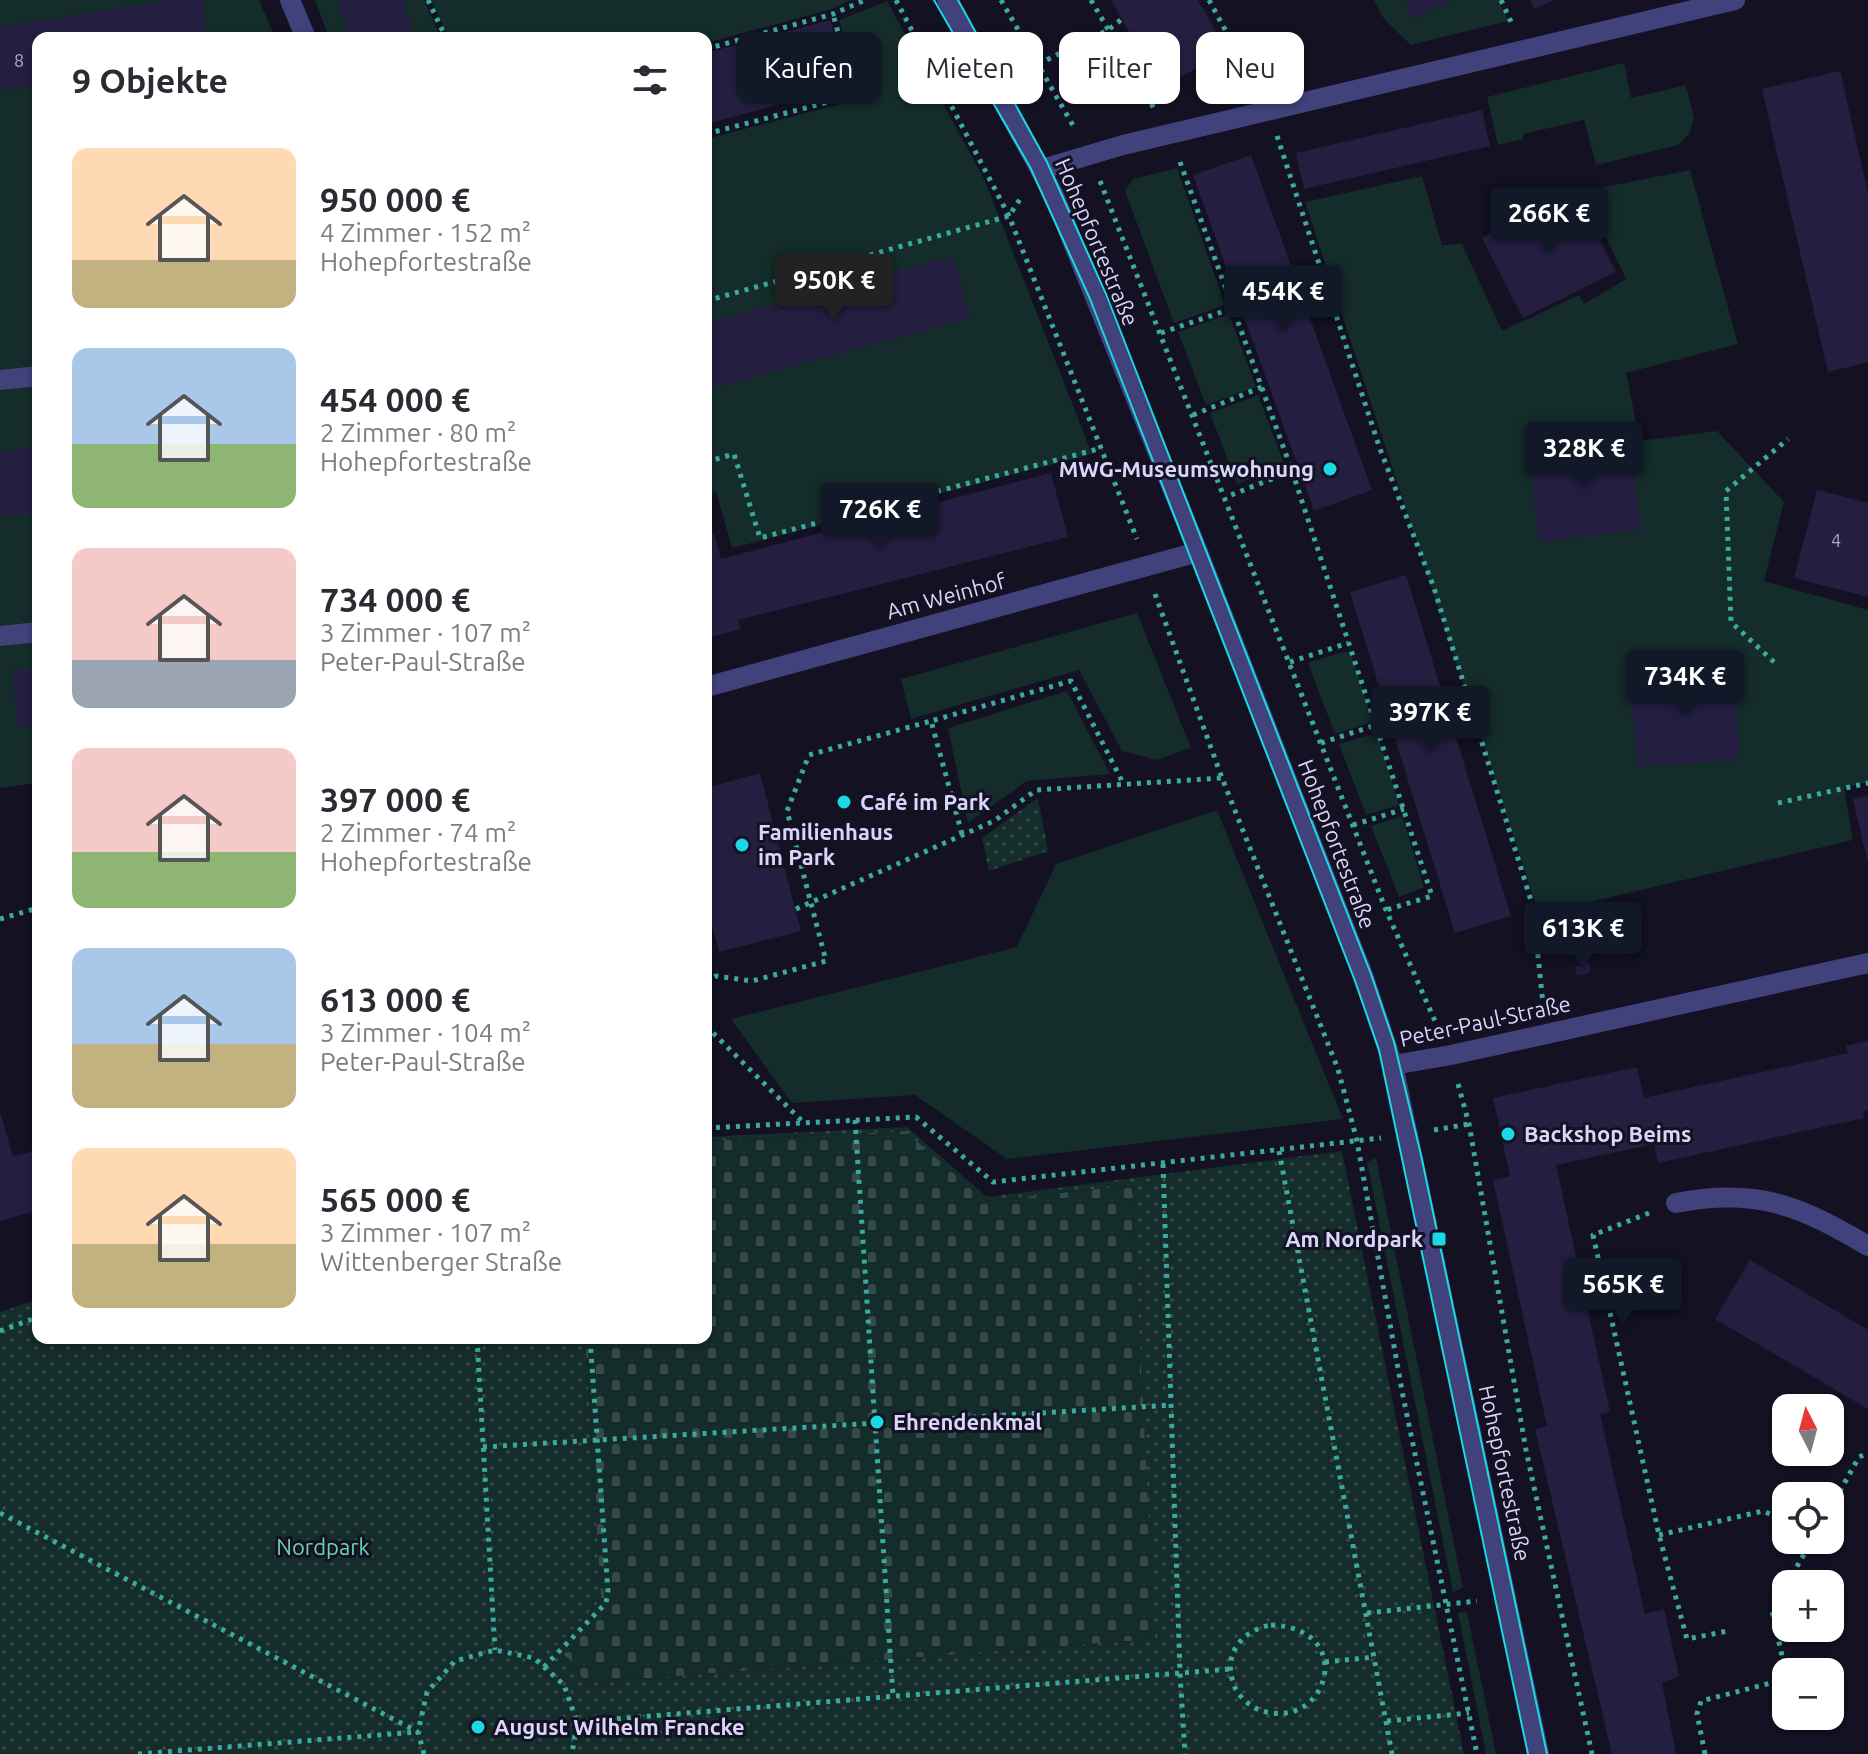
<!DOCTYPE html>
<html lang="de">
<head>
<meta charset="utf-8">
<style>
  :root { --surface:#fff; --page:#f7f7f7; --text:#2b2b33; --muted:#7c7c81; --accent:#111827 }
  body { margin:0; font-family:Ubuntu,sans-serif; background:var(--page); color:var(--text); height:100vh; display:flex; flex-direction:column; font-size:30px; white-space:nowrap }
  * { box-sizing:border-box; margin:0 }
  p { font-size:26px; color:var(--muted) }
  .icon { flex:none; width:44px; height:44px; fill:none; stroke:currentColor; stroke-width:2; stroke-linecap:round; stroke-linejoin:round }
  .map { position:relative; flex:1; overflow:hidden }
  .drawer { position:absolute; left:32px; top:32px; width:680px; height:1312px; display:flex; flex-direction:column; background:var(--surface); border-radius:16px; box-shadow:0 2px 6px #0004 }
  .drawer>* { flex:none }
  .banner { position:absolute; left:736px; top:32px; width:760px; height:72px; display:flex; gap:16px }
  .needle { width:52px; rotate:354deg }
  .buttons { position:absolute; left:1772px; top:1394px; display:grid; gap:16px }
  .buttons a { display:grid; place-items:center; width:72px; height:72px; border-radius:16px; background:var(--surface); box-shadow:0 2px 6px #0004; font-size:40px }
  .price { position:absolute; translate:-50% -68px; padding:0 18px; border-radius:8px; background:var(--accent); color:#fff; font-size:26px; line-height:52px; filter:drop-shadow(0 2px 4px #0008) }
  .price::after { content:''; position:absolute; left:50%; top:48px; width:24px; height:18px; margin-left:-12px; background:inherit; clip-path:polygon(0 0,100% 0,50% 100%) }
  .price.current { background:#222; color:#fff }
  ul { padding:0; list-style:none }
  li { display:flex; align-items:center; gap:24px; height:200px; padding:0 40px }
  li span { display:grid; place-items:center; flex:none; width:224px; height:160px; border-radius:16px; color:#555 }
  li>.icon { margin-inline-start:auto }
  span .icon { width:96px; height:96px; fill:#fffc; stroke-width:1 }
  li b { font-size:34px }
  h2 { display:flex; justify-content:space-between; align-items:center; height:96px; padding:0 40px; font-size:34px }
  .chip { padding:0 28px; border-radius:16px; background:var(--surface); box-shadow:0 2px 6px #0004; font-size:28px; line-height:72px }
  .chip.current { background:var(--accent); color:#fff }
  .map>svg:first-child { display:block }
</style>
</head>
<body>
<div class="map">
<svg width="1868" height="1754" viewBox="0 0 1868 1754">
  <defs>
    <pattern id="cemetery-stones" width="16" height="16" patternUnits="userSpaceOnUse" patternTransform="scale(2)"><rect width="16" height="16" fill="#142c2a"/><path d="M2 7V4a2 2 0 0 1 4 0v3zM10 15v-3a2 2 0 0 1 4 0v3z" fill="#364a4a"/></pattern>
    <pattern id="park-dots" width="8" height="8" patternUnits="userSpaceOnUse" patternTransform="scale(2)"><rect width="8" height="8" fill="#142c2a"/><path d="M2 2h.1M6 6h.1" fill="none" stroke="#364a4a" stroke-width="1.8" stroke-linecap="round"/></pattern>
  </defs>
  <rect width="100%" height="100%" fill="#131122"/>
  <!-- grass -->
  <g fill="#142c2a">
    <path d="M0,0H171L0,27Z"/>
    <path d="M202,0H259L275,38H208Z"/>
    <path d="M315,0H424L441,38H329Z"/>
    <path d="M431,0H851L832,9L706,43V38H449Z"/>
    <path d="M1374,0H1404L1413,19L1453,0H1498L1508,21L1411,45L1384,19Z"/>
    <path d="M887,1L985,181L1092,454L732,548L716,491L706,494V139L863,98L839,20Z"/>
    <path d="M1624,63L1631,98L1686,85L1694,119L1689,134L1678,145L1596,165L1584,120L1523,134V139L1498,145L1487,97Z"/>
    <path d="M38,85V783L0,788V91Z"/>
    <path d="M1177,168L1225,305L1174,323L1125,191L1133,179Z"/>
    <path d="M1690,170L1738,344L1626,373L1640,441L1717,431L1784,502L1764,581L1868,610V782L1844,788L1853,840L1539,914L1305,202L1422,176L1442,245L1462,244L1502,331L1579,295L1584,304L1626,279L1584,191Z"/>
    <path d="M1229,314L1256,387L1206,405L1178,332Z"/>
    <path d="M1258,395L1285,466L1237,484L1210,413Z"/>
    <path d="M1137,613L1191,748L1157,760L1122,751L1079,670L911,719L901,679Z"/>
    <path d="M1342,652L1351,653L1373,722L1335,734L1308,663Z"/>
    <path d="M1067,691L1110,774L1027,781L968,823L948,728Z"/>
    <path d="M1377,733L1399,805L1366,815L1339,744Z"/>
    <path d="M1217,810L1343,1119L1007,1159L915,1095L792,1103L731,1019L1017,947L1056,864Z"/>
    <path d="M1402,816L1424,887L1399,897L1371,826Z"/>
    <path d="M1376,1158L1463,1588L1453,1592L1367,1162Z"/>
    <path d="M1467,1612L1496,1754H1486L1458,1613Z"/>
  </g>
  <!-- cemetery -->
  <path fill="url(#cemetery-stones)" d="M906,1131L985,1201L1132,1185L1156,1639L586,1683L570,1660L554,1647L601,1600L585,1338H706V1141Z"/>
  <!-- park -->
  <g fill="url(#park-dots)">
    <path d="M1038,798L1048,851L989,871L982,838Z"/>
    <path d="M907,1127L987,1197L1342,1151L1464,1754H0V1312L38,1299V1338H585L601,1600L554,1647L570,1660L586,1683L1155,1639L1132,1185L985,1201L905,1131L706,1141V1137Z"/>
  </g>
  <!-- building -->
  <g fill="#241f41">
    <path d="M171,0H202L208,38H38V85L0,91V27Z"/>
    <path d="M343,0H402L416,38H350L337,2Z"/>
    <path d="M1111,0H1198L1227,51L1161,88Z"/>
    <path d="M1404,0H1453L1413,19Z"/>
    <path d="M1530,0H1555L1534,9Z"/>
    <path d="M830,20L848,86L706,124V53Z"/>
    <path d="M1840,71L1868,193V362L1828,372L1762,89Z"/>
    <path d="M1482,110L1490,146L1304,189L1296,153Z"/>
    <path d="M1251,155L1372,490L1314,511L1193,175Z"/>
    <path d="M1576,191L1616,272L1523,318L1482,238Z"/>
    <path d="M953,256L970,318L706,390V323Z"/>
    <path d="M1630,437L1641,530L1539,542L1528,449Z"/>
    <path d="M38,447V513L0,517V452Z"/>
    <path d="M1051,473L1068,537L738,620L741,629L706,638V536L714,533L721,559Z"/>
    <path d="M1817,490L1868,503V597L1794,578Z"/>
    <path d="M1406,575L1511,916L1455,933L1350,592Z"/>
    <path d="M38,667V726L18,728L12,670Z"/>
    <path d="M1734,670L1740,760L1637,767L1630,677Z"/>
    <path d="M760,773L801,931L719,952L706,902V788Z"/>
    <path d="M1868,796V860H1867L1853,799Z"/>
    <path d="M1589,963L1591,972L1577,976L1575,967Z"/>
    <path d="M1868,1041V1110L1863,1112L1864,1118L1658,1163L1654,1144L1556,1165L1610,1412L1600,1414L1645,1614L1664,1609L1679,1676L1662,1683L1676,1754H1612L1535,1429L1547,1426L1493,1180L1510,1176L1493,1098L1637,1067L1644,1098L1848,1053L1846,1046Z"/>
    <path d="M0,1112L13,1156L38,1150V1210L0,1221Z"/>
    <path d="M1750,1260L1868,1330V1409L1715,1319Z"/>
  </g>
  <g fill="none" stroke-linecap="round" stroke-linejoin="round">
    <!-- path -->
    <g stroke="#3ca99d" stroke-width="5" stroke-dasharray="4 6" stroke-linecap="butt">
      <path d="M428,0L446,38"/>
      <path d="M896,0L1009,216L1137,539"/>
      <path d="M1001,0L1075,129"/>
      <path d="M1091,0L1155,110"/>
      <path d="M1209,0L1254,83"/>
      <path d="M1501,0L1512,24"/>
      <path d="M706,49L833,14L865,0"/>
      <path d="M1038,64L1108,30L1122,19"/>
      <path d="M706,134L855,95L833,14"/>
      <path d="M1277,136L1380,449L1434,588L1533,907L1543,1004"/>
      <path d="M1180,162L1292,471L1226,497"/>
      <path d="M1100,181L1386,910L1439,1030"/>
      <path d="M706,301L1009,216L1022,196"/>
      <path d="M1161,333L1233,308"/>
      <path d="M36,404L38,427"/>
      <path d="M1193,415L1262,387"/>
      <path d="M706,462L734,454L760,538L1102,448"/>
      <path d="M1292,471L1432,896L1386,910"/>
      <path d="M1155,594L1222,778L1338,1069L1357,1141L1403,1396L1477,1754"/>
      <path d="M1290,662L1348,643"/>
      <path d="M1774,662L1731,622L1726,491L1788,439"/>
      <path d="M1321,743L1376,725"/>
      <path d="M1778,803L1868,783"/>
      <path d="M1353,825L1404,809"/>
      <path d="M962,834L931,721L1071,681L1124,785"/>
      <path d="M796,909L994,821L1036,790L1222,778"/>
      <path d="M0,919L38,908"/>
      <path d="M706,982L716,976L752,981L826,961L787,811L809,755L931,721"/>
      <path d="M706,1026L804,1123"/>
      <path d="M1458,1084L1469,1124L1526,1450L1592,1754"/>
      <path d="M855,1120L893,1696"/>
      <path d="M706,1128L916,1117L993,1182L1381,1138"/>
      <path d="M1434,1130L1469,1124"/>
      <path d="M1279,1151L1392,1754"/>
      <path d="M1163,1164L1180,1673L1185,1754"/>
      <path d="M1649,1213L1593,1235L1659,1535L1687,1639L1728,1631"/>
      <path d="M0,1331L38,1317"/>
      <path d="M477,1338L495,1650"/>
      <path d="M483,1447L1172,1405"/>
      <path d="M1830,1509L1859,1457L1868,1453"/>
      <path d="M0,1513L418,1732"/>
      <path d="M1659,1535L1763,1511L1786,1521"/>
      <path d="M1787,1584L1812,1540"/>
      <path d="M1786,1586L1772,1611L1786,1674"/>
      <path d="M1367,1613L1477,1601"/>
      <path d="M1271,1625C1361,1628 1326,1737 1257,1709C1247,1704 1236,1694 1233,1682C1223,1653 1243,1630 1271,1625Z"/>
      <path d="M1325,1662L1375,1657"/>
      <path d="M544,1667L606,1603L608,1592L590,1338"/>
      <path d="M1387,1721L1469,1713"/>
      <path d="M577,1722L1230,1669"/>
      <path d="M138,1754L417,1732"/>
      <path d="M424,1754L418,1732L427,1692L455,1661L495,1650L534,1658L564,1685L577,1722L572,1754"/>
      <path d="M1705,1754L1697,1714L1701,1701L1786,1679"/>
    </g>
    <!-- minor -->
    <g stroke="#41417c" stroke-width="20">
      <path d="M290,0L306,38"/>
      <path d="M1042,169L1123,145L1735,0"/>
      <path d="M0,380L38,376"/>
      <path d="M0,636L38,632"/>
      <path d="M706,687L1198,552"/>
      <path d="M1393,1065L1451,1055L1868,963"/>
      <path d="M1676,1203C1756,1187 1801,1206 1868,1246"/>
    </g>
    <!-- tertiary -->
    <path stroke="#41417c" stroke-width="20" d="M947,0L1053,193L1198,552L1363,975L1393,1065L1539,1754"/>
    <!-- tram -->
    <g stroke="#19dae4" stroke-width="2">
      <path d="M934,0L1030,167L1090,299L1355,981L1379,1050L1528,1754"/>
      <path d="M958,0L1047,162L1106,294L1371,974L1394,1042L1421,1155L1547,1754"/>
    </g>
  </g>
  <!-- markers -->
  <g fill="#19dae4" stroke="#131122" stroke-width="3">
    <circle cx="1330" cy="469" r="8"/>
    <circle cx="844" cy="802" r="8"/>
    <circle cx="742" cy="845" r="8"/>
    <circle cx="1508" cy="1134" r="8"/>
    <rect x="1431" y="1231" width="16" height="16" rx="4"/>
    <circle cx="877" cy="1422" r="8"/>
    <circle cx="478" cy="1727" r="8"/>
  </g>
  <g text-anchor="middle" stroke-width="6" stroke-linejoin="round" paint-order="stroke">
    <!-- number labels -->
    <g font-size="18" fill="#aca8cc">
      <text x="19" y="67">8</text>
      <text x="1836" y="547">4</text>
    </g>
    <!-- street labels -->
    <g font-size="22" fill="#d9d6fb" stroke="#131122">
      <text transform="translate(1097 242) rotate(67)" y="8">Hohepfortestraße</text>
      <text transform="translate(946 596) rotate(-15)" y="8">Am Weinhof</text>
      <text transform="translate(1337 844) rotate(69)" y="8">Hohepfortestraße</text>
      <text transform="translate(1485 1021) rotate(-12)" y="8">Peter-Paul-Straße</text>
      <text transform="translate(1505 1473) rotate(78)" y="8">Hohepfortestraße</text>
    </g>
    <!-- poi labels -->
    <g font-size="22" font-weight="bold" fill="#d9d6fb" stroke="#131122" text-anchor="start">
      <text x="1314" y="477" text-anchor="end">MWG-Museumswohnung</text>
      <text x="860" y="810">Café im Park</text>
      <text x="758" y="840">Familienhaus<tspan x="758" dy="25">im Park</tspan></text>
      <text x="1524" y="1142">Backshop Beims</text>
      <text x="1423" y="1247" text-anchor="end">Am Nordpark</text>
      <text x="893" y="1430">Ehrendenkmal</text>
      <text x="494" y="1735">August Wilhelm Francke</text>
    </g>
    <!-- park labels -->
    <g font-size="22" fill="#6ad3b4" stroke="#131122">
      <text x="323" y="1555">Nordpark</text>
    </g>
  </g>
</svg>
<div class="buttons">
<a><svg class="needle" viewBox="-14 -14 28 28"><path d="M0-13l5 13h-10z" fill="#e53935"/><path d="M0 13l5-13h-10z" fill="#7c7c81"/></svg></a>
<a><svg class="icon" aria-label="locate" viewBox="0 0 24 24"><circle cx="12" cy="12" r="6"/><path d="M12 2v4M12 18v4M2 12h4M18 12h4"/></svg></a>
<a>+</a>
<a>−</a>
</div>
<b class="price" style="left:1549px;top:255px">266K €</b>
<b class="price current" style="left:834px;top:322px">950K €</b>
<b class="price" style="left:1283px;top:333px">454K €</b>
<b class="price" style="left:1584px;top:490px">328K €</b>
<b class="price" style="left:880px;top:551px">726K €</b>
<b class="price" style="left:1685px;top:718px">734K €</b>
<b class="price" style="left:1430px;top:754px">397K €</b>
<b class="price" style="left:1583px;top:970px">613K €</b>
<b class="price" style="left:1623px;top:1326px">565K €</b>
<div class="banner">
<a class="chip current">Kaufen</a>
<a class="chip">Mieten</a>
<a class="chip">Filter</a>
<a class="chip">Neu</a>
</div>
<section class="drawer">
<h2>9 Objekte<svg class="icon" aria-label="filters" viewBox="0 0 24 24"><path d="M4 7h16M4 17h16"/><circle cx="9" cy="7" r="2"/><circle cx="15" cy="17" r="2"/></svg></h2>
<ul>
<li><span style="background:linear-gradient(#ffd9b3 70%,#c2b280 0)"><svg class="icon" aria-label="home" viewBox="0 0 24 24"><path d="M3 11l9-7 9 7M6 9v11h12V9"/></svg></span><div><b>950 000 €</b><p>4 Zimmer · 152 m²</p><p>Hohepfortestraße</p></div></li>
<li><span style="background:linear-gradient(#a9c7e8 60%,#8fb573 0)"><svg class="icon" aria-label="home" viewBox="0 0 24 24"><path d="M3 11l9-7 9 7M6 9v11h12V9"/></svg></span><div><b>454 000 €</b><p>2 Zimmer · 80 m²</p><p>Hohepfortestraße</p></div></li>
<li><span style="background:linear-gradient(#f6c9c9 70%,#9aa5b1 0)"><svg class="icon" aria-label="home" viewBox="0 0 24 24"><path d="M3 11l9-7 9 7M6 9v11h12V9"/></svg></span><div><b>734 000 €</b><p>3 Zimmer · 107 m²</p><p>Peter-Paul-Straße</p></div></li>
<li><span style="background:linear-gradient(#f6c9c9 65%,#8fb573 0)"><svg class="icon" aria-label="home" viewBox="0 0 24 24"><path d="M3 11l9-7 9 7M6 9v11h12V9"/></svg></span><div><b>397 000 €</b><p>2 Zimmer · 74 m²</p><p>Hohepfortestraße</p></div></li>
<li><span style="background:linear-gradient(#a9c7e8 60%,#c2b280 0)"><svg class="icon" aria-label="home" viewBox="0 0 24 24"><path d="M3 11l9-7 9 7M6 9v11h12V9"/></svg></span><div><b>613 000 €</b><p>3 Zimmer · 104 m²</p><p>Peter-Paul-Straße</p></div></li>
<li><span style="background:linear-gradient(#ffd9b3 60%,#c2b280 0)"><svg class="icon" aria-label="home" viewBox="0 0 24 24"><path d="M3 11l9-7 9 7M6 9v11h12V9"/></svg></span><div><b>565 000 €</b><p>3 Zimmer · 107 m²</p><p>Wittenberger Straße</p></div></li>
</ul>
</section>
</div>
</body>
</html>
